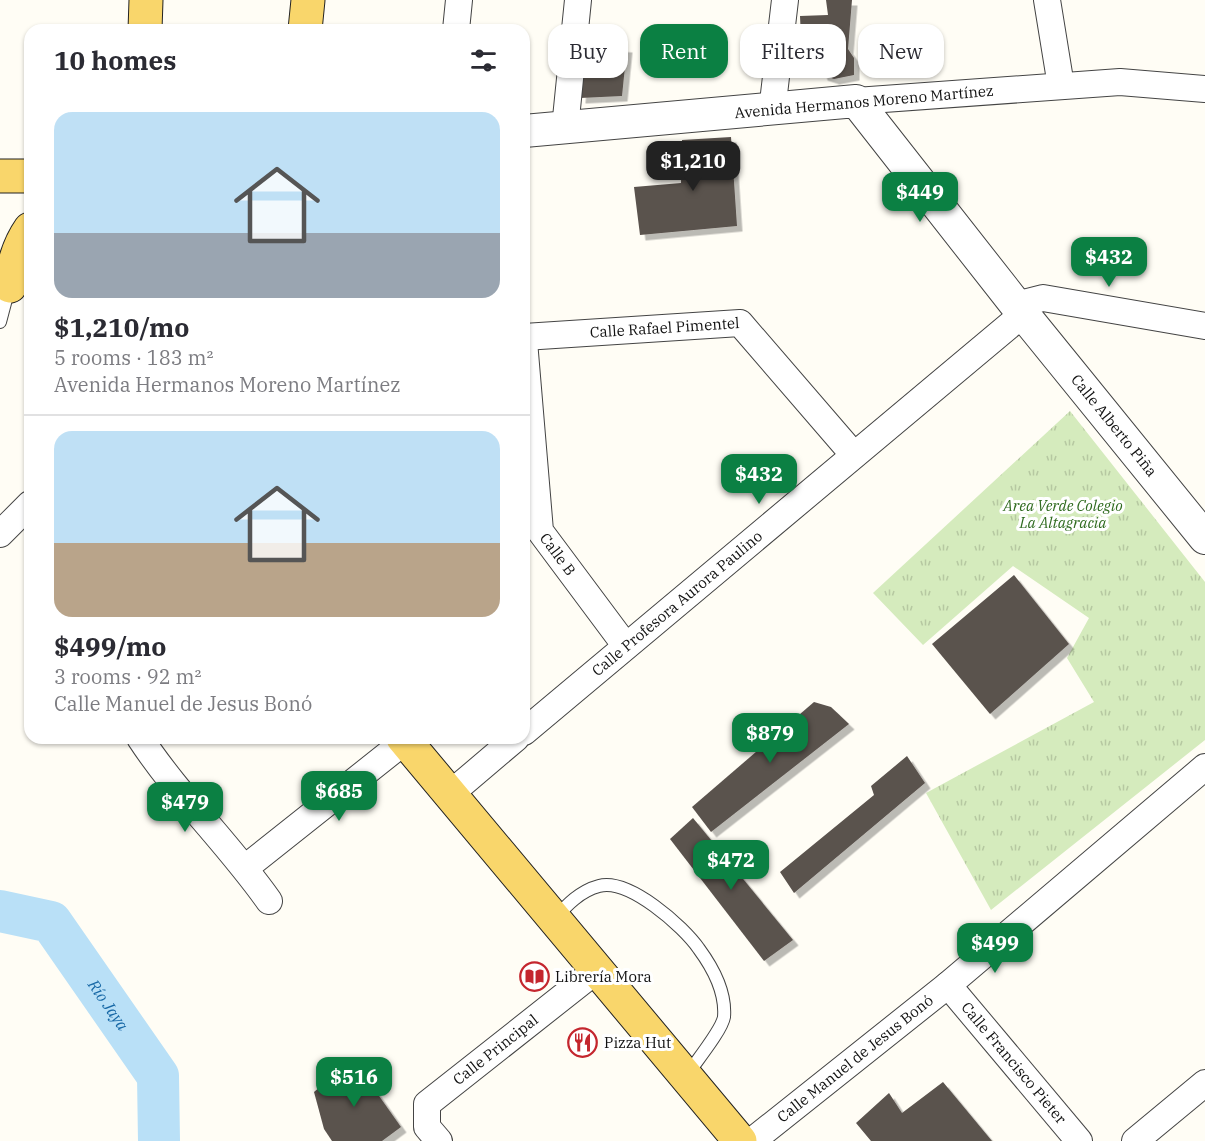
<!DOCTYPE html>
<html lang="en">
<head>
<meta charset="utf-8">
<style>
  :root { --surface:#fff; --page:#f7f7f7; --text:#2b2b33; --muted:#7c7c81; --line:#e1e1e2; --accent:#0b8043 }
  body { margin:0; font-family:"IBM Plex Serif",serif; background:var(--page); color:var(--text); height:100vh; display:flex; flex-direction:column; font-size:22px; white-space:nowrap }
  * { box-sizing:border-box; margin:0 }
  p { font-size:20px; color:var(--muted) }
  .icon { flex:none; width:33px; height:33px; fill:none; stroke:currentColor; stroke-width:2; stroke-linecap:round; stroke-linejoin:round }
  .map { position:relative; flex:1; overflow:hidden }
  .panel { position:absolute; left:24px; top:24px; width:506px; height:720px; display:flex; flex-direction:column; background:var(--surface); border-radius:18px; box-shadow:0 2px 4px #0004 }
  .panel>* { flex:none }
  .guide { position:absolute; left:548px; top:24px; width:567px; height:54px; display:flex; gap:12px }
  .price { position:absolute; translate:-50% -51px; padding:0 14px; border-radius:12px; background:var(--accent); color:#fff; font-size:20px; line-height:39px; filter:drop-shadow(0 2px 3px #0008) }
  .price::after { content:''; position:absolute; left:50%; top:36px; width:18px; height:14px; margin-left:-9px; background:inherit; clip-path:polygon(0 0,100% 0,50% 100%) }
  .price.on { background:#222; color:#fff }
  ul { padding:0; list-style:none }
  li { display:grid; align-content:center; gap:12px; height:318px; padding:0 30px }
  li+li { border-top:2px solid var(--line) }
  li span { display:grid; place-items:center; height:186px; border-radius:18px; color:#555 }
  li>.icon { margin-inline-start:auto }
  span .icon { width:108px; height:108px; fill:#fffc; stroke-width:1 }
  li b { font-size:26px }
  h2 { display:flex; justify-content:space-between; align-items:center; height:72px; padding:0 30px; font-size:26px }
  .chip { padding:0 21px; border-radius:18px; background:var(--surface); box-shadow:0 2px 4px #0004; font-size:21px; line-height:54px }
  .chip.on { background:var(--accent); color:#fff }
  .map>svg:first-child { display:block }
</style>
</head>
<body>
<div class="map">
<svg width="1205" height="1141" viewBox="0 0 1205 1141">
  <defs>
    <pattern id="park-tufts" width="24" height="20" patternUnits="userSpaceOnUse" patternTransform="scale(1.5)"><rect width="24" height="20" fill="#d5ebbd"/><path d="M3 7l-1-3M5 7V3M7 7l1-3M15 17l-1-3M17 17v-4M19 17l1-3" fill="none" stroke="#b6c8a1"/></pattern>
    <filter id="shadow"><feDropShadow dx="5.5" dy="5.5" stdDeviation="0" flood-color="#0004"/></filter>
  </defs>
  <rect width="100%" height="100%" fill="#fffdf5"/>
  <!-- park -->
  <path fill="url(#park-tufts)" d="M1070,411L1205,582V740L991,910L926,793L1094,702L1067,658L1089,618L1013,566L923,645L873,593Z"/>
  <g fill="none" stroke-linecap="round" stroke-linejoin="round">
    <!-- river -->
    <path stroke="#b9e0f7" stroke-width="42" id="s1" d="M0,911L51,922L158,1076L159,1141"/>
  </g>
  <!-- building -->
  <g fill="#5a524d" filter="url(#shadow)">
    <path d="M826,0H852L848,49L854,58V75L834,79L822,75L816,40L801,39L800,16L828,15Z"/>
    <path d="M584,44L627,47L622,96L580,98Z"/>
    <path d="M731,137L737,226L640,235L634,187L681,183L682,140Z"/>
    <path d="M1014,575L1069,644L990,714L932,644Z"/>
    <path d="M814,702L831,707L849,724L711,832L692,807Z"/>
    <path d="M907,756L925,783L794,893L780,872L874,795L871,786Z"/>
    <path d="M693,818L793,940L764,961L670,839Z"/>
    <path d="M353,1059L401,1127L382,1141H332L324,1129L314,1092Z"/>
    <path d="M943,1082L992,1141H871L856,1123L889,1093L902,1113Z"/>
  </g>
  <g fill="none" stroke-linecap="round" stroke-linejoin="round">
    <defs>
      <g id="service">
        <path d="M0,322L9,288"/>
        <path d="M555,918C567,905 580,891 599,886C629,878 683,926 699,949C713,968 726,993 724,1017C722,1030 695,1063 687,1075"/>
      </g>
      <g id="minor">
        <path d="M1047,0L1061,86"/>
        <path d="M456,30L459,0"/>
        <path d="M856,101L1120,82L1205,89"/>
        <path d="M772,111L785,0"/>
        <path d="M565,128L578,0"/>
        <path d="M1016,305L1043,298L1205,326"/>
        <path id="s2" d="M524,337L740,323L853,454"/>
        <path id="s3" d="M524,341L540,531L625,645"/>
        <path d="M0,534L30,504"/>
        <path id="s4" d="M524,732L1023,314"/>
        <path d="M140,738C178,796 229,844 269,901"/>
        <path d="M450,794L516,738"/>
        <path d="M245,868L405,741"/>
        <path id="s5" d="M948,985L1079,1141"/>
        <path id="s6" d="M439,1141L427,1127V1104L598,969"/>
        <path id="s7" d="M752,1141L948,985L1205,767"/>
        <path d="M1135,1141L1205,1083"/>
      </g>
      <g id="tertiary">
        <path id="s8" d="M524,131L856,101L1016,305L1205,538"/>
      </g>
      <g id="primary">
        <path d="M145,30L146,0"/>
        <path d="M305,30L308,0"/>
        <path d="M0,176H30"/>
        <path d="M10,286C13,265 18,246 30,229"/>
        <path d="M403,738L740,1141"/>
      </g>
    </defs>
    <!-- service casing -->
    <use href="#service" stroke="#444" stroke-width="14"/>
    <!-- minor casing -->
    <use href="#minor" stroke="#444" stroke-width="28"/>
    <!-- tertiary casing -->
    <use href="#tertiary" stroke="#444" stroke-width="34"/>
    <!-- primary casing -->
    <use href="#primary" stroke="#222" stroke-width="35"/>
    <!-- service -->
    <use href="#service" stroke="#fff" stroke-width="12"/>
    <!-- minor -->
    <use href="#minor" stroke="#fff" stroke-width="26"/>
    <!-- tertiary -->
    <use href="#tertiary" stroke="#fff" stroke-width="32"/>
    <!-- primary -->
    <use href="#primary" stroke="#f9d66b" stroke-width="33"/>
  </g>
  <!-- icons -->
  <defs>
    <symbol id="library-ring" viewBox="-11 -11 22 22"><circle r="9.5" fill="#fff" stroke="#c4262e" stroke-width="1.5"/><path d="M-6-4Q-3-5.5-.7-3.5V5Q-3 3-6 4ZM6-4Q3-5.5 .7-3.5V5Q3 3 6 4Z" fill="#c4262e"/></symbol>
    <symbol id="restaurant-ring" viewBox="-11 -11 22 22"><circle r="9.5" fill="#fff" stroke="#c4262e" stroke-width="1.5"/><path d="M-5-6h1v4h1v-4h1v4h1v-4h1v5L-1.5 .5V6h-2V.5L-5-1ZM5-6V6H3V1.5H1.5Q1.5-4 5-6Z" fill="#c4262e"/></symbol>
  </defs>
  <g fill-rule="evenodd">
    <use href="#library-ring" x="518" y="960" width="33" height="33"/>
    <use href="#restaurant-ring" x="566" y="1026" width="33" height="33"/>
  </g>
  <g text-anchor="middle" stroke-width="6" stroke-linejoin="round" paint-order="stroke">
    <!-- street labels -->
    <g font-size="15" fill="#111" stroke="#fff">
      <text transform="translate(864 102) rotate(-5)" y="5">Avenida Hermanos Moreno Martínez</text>
      <text dy="5" stroke="none"><textPath href="#s2" startOffset="141">Calle Rafael Pimentel</textPath></text>
      <text dy="5" stroke="none"><textPath href="#s8" startOffset="748">Calle Alberto Piña</textPath></text>
      <text dy="5" stroke="none"><textPath href="#s3" startOffset="220">Calle B</textPath></text>
      <text dy="5" stroke="none"><textPath href="#s4" startOffset="200">Calle Profesora Aurora Paulino</textPath></text>
      <text dy="5" stroke="none"><textPath href="#s6" startOffset="129">Calle Principal</textPath></text>
      <text dy="5" stroke="none"><textPath href="#s7" startOffset="132">Calle Manuel de Jesus Bonó</textPath></text>
      <text dy="5" stroke="none"><textPath href="#s5" startOffset="102">Calle Francisco Pieter</textPath></text>
    </g>
    <!-- park labels -->
    <g font-size="15" font-style="italic" fill="#2f6b1f" stroke="#fff">
      <text x="1063" y="511">Area Verde Colegio<tspan x="1063" dy="17">La Altagracia</tspan></text>
    </g>
    <!-- poi labels -->
    <g font-size="15" fill="#111" stroke="#fff" text-anchor="start">
      <text x="555" y="982">Librería Mora</text>
      <text x="604" y="1048">Pizza Hut</text>
    </g>
    <!-- water labels -->
    <g font-size="16" font-style="italic" fill="#1768a6" stroke="#fff">
      <text dy="6" stroke="none"><textPath href="#s1" startOffset="153">Río Jaya</textPath></text>
    </g>
  </g>
</svg>
<b class="price on" style="left:693px;top:192px">$1,210</b>
<b class="price" style="left:920px;top:223px">$449</b>
<b class="price" style="left:1109px;top:288px">$432</b>
<b class="price" style="left:759px;top:505px">$432</b>
<b class="price" style="left:770px;top:764px">$879</b>
<b class="price" style="left:339px;top:822px">$685</b>
<b class="price" style="left:185px;top:833px">$479</b>
<b class="price" style="left:731px;top:891px">$472</b>
<b class="price" style="left:995px;top:974px">$499</b>
<b class="price" style="left:354px;top:1108px">$516</b>
<div class="guide">
<a class="chip">Buy</a>
<a class="chip on">Rent</a>
<a class="chip">Filters</a>
<a class="chip">New</a>
</div>
<section class="panel">
<h2>10 homes<svg class="icon" aria-label="filters" viewBox="0 0 24 24"><path d="M4 7h16M4 17h16"/><circle cx="9" cy="7" r="2"/><circle cx="15" cy="17" r="2"/></svg></h2>
<ul>
<li><span style="background:linear-gradient(#bfe0f5 65%,#9aa5b1 0)"><svg class="icon" aria-label="home" viewBox="0 0 24 24"><path d="M3 11l9-7 9 7M6 9v11h12V9"/></svg></span><div><b>$1,210/mo</b><p>5 rooms · 183 m²</p><p>Avenida Hermanos Moreno Martínez</p></div></li>
<li><span style="background:linear-gradient(#bfe0f5 60%,#b9a48a 0)"><svg class="icon" aria-label="home" viewBox="0 0 24 24"><path d="M3 11l9-7 9 7M6 9v11h12V9"/></svg></span><div><b>$499/mo</b><p>3 rooms · 92 m²</p><p>Calle Manuel de Jesus Bonó</p></div></li>
</ul>
</section>
</div>
</body>
</html>
